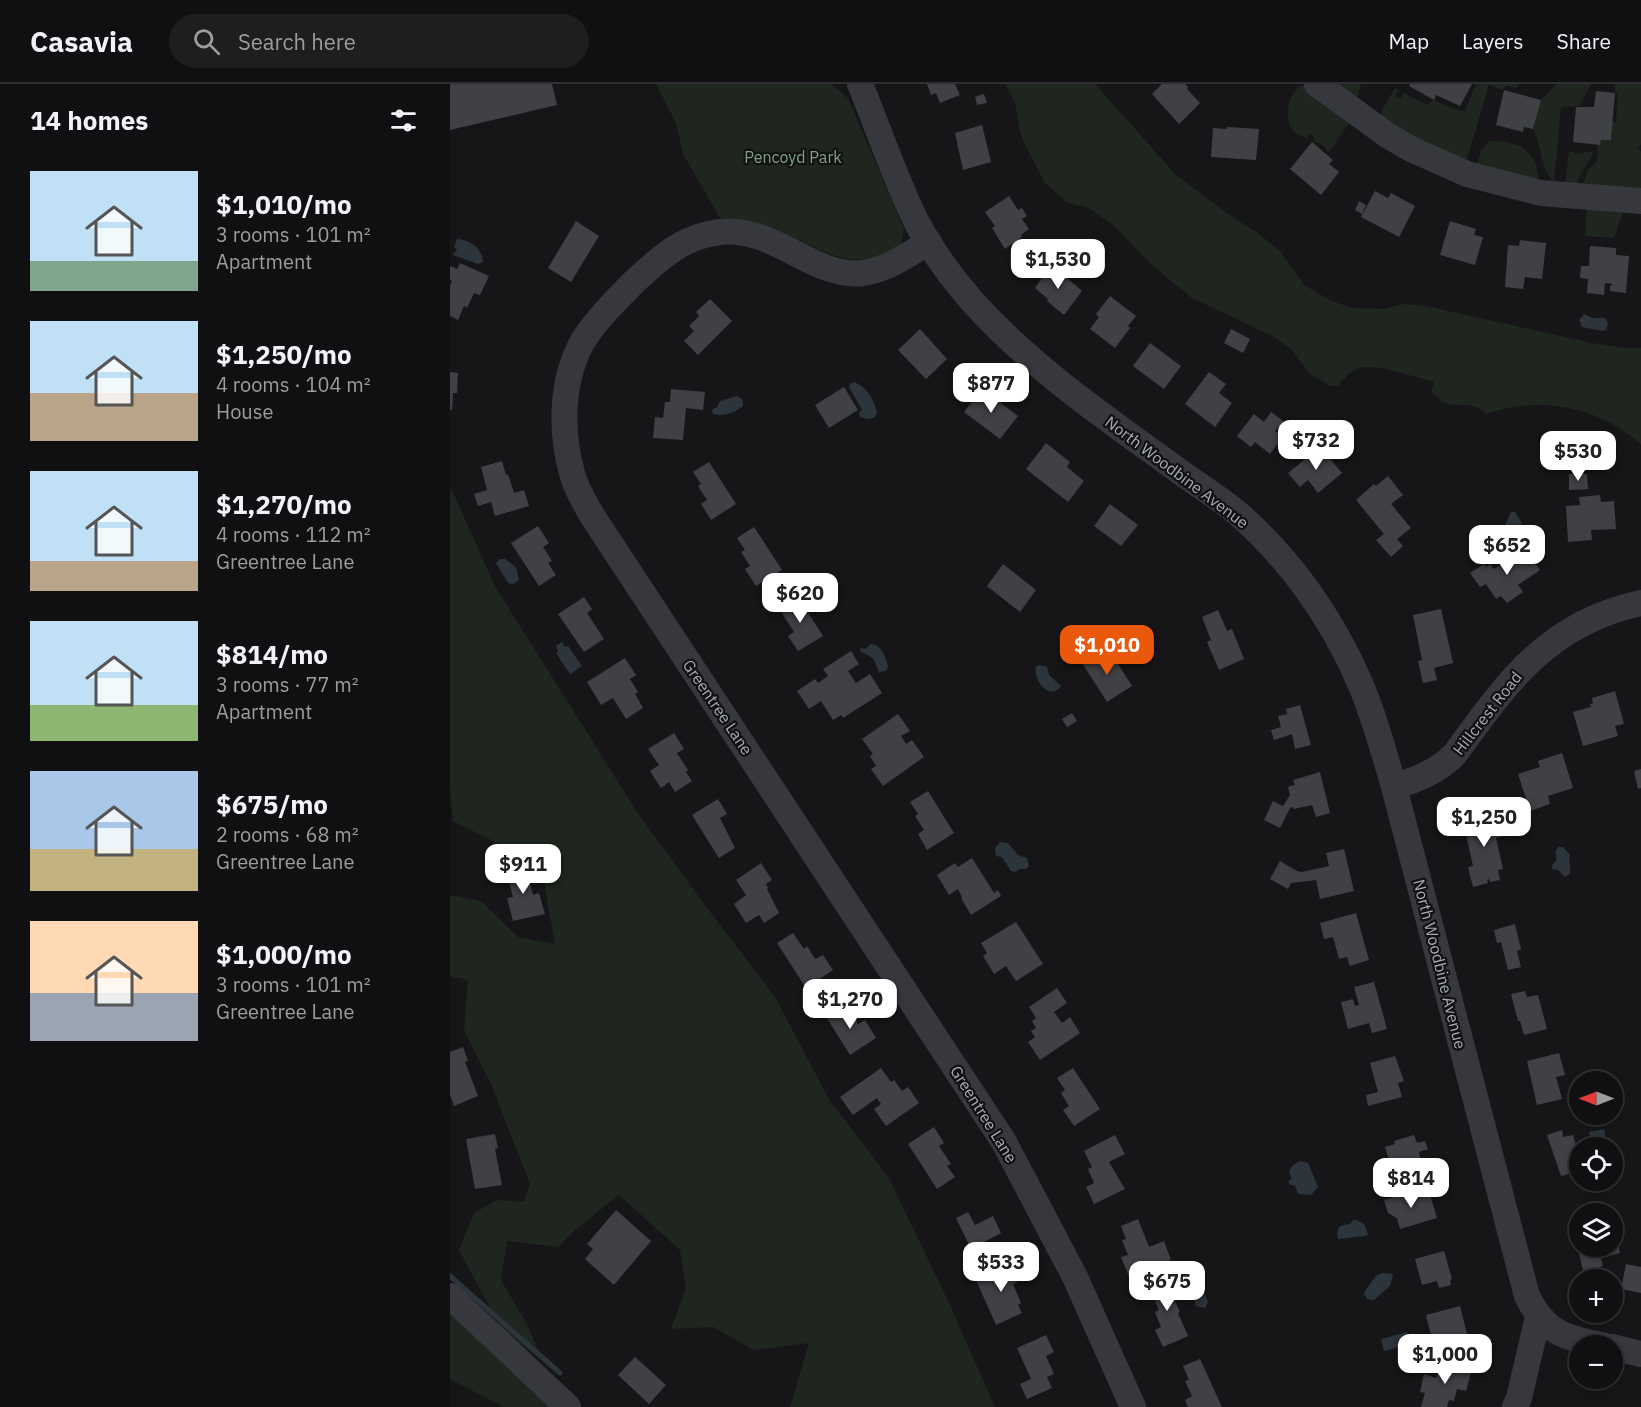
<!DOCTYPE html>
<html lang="en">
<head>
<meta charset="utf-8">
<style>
  :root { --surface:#101012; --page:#1e1e20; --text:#f1f3f6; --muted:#9c9d9f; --line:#303032; --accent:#ea580c }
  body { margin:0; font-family:"IBM Plex Sans",sans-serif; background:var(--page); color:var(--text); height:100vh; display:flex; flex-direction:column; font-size:22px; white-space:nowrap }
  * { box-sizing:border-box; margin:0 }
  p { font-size:20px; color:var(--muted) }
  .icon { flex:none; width:33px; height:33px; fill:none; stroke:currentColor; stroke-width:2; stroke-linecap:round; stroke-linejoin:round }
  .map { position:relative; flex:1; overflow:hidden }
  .details { display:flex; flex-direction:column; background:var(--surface); width:450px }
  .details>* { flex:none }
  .needle { width:39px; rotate:270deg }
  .fabs { position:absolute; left:1119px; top:987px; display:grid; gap:12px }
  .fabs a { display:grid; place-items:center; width:54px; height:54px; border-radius:50%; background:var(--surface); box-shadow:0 3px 9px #0003,0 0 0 2px var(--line); font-size:30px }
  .price { position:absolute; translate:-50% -51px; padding:0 14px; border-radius:12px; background:#fff; color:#222; font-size:20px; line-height:39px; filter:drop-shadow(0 2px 3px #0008) }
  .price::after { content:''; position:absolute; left:50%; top:36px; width:18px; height:14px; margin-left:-9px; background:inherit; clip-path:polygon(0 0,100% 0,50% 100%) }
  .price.current { background:var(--accent); color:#fff }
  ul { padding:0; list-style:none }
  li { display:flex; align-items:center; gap:18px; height:150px; padding:0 30px }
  li span { display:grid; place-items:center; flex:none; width:168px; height:120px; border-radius:0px; color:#555 }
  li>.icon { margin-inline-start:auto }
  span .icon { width:72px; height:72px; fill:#fffc; stroke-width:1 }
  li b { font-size:26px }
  h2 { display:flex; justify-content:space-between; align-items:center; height:72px; padding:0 30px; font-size:26px }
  header { display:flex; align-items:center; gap:36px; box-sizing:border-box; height:84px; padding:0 30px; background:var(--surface); border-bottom:2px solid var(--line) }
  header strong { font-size:28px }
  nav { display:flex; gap:33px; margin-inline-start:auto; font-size:21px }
  .search { width:420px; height:54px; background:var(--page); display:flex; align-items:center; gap:15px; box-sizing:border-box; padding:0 21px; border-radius:33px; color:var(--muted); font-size:22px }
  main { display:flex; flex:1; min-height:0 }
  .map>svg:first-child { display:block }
</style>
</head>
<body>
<header>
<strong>Casavia</strong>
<div class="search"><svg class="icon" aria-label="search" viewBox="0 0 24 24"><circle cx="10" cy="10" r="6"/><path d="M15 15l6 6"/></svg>Search here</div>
<nav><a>Map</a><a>Layers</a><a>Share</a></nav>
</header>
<main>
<section class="details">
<h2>14 homes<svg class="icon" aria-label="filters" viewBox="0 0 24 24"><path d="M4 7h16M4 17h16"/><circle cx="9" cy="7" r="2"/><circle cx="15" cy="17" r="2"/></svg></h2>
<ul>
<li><span style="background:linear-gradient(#bfe0f5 75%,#7fa58c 0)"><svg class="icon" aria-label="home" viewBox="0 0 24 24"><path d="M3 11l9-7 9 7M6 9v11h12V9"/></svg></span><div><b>$1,010/mo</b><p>3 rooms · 101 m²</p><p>Apartment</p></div></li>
<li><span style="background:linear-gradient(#bfe0f5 60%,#b9a48a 0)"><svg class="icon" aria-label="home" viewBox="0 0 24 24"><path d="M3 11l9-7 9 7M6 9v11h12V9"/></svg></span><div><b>$1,250/mo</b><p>4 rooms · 104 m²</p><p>House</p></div></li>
<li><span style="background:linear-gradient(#bfe0f5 75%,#b9a48a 0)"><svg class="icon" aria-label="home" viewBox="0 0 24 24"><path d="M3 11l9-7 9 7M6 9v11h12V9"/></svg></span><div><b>$1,270/mo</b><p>4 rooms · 112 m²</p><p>Greentree Lane</p></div></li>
<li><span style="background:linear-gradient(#bfe0f5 70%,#8fb573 0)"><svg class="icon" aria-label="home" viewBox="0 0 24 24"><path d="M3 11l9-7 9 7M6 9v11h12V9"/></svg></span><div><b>$814/mo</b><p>3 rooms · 77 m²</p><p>Apartment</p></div></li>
<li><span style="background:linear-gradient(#a9c7e8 65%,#c2b280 0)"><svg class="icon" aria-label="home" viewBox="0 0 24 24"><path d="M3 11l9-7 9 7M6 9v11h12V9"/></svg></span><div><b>$675/mo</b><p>2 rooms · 68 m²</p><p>Greentree Lane</p></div></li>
<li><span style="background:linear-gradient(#ffd9b3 60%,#9aa5b1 0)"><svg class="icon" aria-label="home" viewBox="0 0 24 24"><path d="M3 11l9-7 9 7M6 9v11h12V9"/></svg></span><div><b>$1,000/mo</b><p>3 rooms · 101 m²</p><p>Greentree Lane</p></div></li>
</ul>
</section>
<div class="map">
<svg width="1191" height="1323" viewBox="0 0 1191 1323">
  <rect width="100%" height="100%" fill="#161618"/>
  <!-- green -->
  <g fill="#1e261f">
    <path d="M206,0H381L398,14L454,145L451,160C406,193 376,167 333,149C312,140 293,136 270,134L233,70L226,39Z"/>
    <path d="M555,0H645L727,92L781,132L808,149L831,168L854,201L882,217L902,224L934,225L954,220L976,222L1142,259L1175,264H1191V360C1148,322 1090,311 1036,330C1022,316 1015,324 998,320C991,318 986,312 981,308L984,298C968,294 924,279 910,284C900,287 894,295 888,302H880L860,290L842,266L824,253L740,213L702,181L664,142L639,124L618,119L595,99L573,57L569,43L565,18Z"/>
    <path d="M884,0H911L908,11L905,15L902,9Z"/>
    <path d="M1026,0H1069L1068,4L1056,2L1054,6L1039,1L1016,78L1006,75L933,37L932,26L945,4L949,6L946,10L947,14H951L954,9L977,21L984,16L1009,27H1015Z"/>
    <path d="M1107,0H1141L1129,22L1111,23L1104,98C1090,86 1092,61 1083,45L1091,16Z"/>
    <path d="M1165,0H1191V60L1188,65L1191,68V108L1133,102L1137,88L1147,77L1148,60L1150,61L1151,56H1161L1162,38H1166L1168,9L1165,8Z"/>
    <path d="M853,1L901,37L878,69L874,62L864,57L863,51H859L857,55C852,52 844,49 841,44C833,31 840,6 853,1Z"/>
    <path d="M1040,57C1070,57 1086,66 1089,97L1027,82L1031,66Z"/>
    <path d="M1119,67C1132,72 1131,68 1144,67C1139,80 1129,87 1127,102L1115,100Z"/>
    <path d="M1137,123L1174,126L1164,154L1135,152Z"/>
    <path d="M0,402L46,504L187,728L254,820L325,913L380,1017L439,1094L499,1219L545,1323H340L359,1259L303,1266L263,1243L221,1245L236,1204L230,1166L169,1111L124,1147L108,1163L57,1157L51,1196L78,1242L93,1277L51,1244L9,1166L24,1129L47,1116L74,1118L80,1100L41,1000L14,947L18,896L0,892V811L31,817L68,853L105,860L91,781L3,737L0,706Z"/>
    <path d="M0,1225L109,1323H54L0,1295Z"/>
  </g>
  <!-- water -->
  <g fill="#2c353c">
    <path d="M7,155C20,156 32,164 33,178L28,180L3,171L7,165L4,163Z"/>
    <path d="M1134,230L1143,234H1155L1158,239L1156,246L1152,247L1132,243L1129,236Z"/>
    <path d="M404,298C417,303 425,316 427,330L424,334L417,335L410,333L409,328L412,326L399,303L400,300Z"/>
    <path d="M287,312L293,316V322C284,329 274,333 263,330L262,326L267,323L270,317Z"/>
    <path d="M1061,428H1065L1072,439L1061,453L1050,454L1045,447L1055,441Z"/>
    <path d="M50,475H55L66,483L69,496L64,500L58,499L46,479Z"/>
    <path d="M112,558L115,563L118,562L132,582L120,590L106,569L108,567L106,562Z"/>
    <path d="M421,560C432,561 435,572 438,582L436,587L429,588L423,574L410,567L411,564L416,565Z"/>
    <path d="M589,581L597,583L599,591L611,602C600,618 583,596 586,583Z"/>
    <path d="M550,758L558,759L568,771L577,774L579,782L576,785H570L565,788L561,787L552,773L546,772L545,764Z"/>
    <path d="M1108,763H1113L1120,771C1118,778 1122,784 1120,790L1115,793L1108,786L1102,785V781L1106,777V767Z"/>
    <path d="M1154,1045L1156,1055L1160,1054L1162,1059L1158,1060L1159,1063H1143L1139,1048Z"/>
    <path d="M850,1077L858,1079L868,1103L861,1111L848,1110L845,1102L839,1100V1096L842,1095L839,1087L843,1081Z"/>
    <path d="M904,1135L914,1140L918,1150L915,1152L888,1155C886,1142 890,1141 900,1140Z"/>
    <path d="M932,1189L943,1190L940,1202L924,1216L917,1215L914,1209C917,1203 922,1198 926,1192Z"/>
    <path d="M738,1195C750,1198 754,1207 758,1218L755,1224L746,1222L744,1216C734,1211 736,1207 736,1197Z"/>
    <path d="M957,1248L960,1260L934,1267L931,1255Z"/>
  </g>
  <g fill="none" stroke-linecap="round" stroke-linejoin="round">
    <!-- stream -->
    <path stroke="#2c353c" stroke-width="5" d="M0,1192L110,1289"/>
  </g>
  <!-- building -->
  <g fill="#404145">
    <path d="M0,0H102L107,21L0,46Z"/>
    <path d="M477,0H505L510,11L490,19L486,9L481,11Z"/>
    <path d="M712,0H735L738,3L737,5L750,19L729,40L702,10Z"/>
    <path d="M960,0H1022L1010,22L986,11L984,16L959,2Z"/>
    <path d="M1054,6L1091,16L1083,45L1074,43L1073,48L1046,41Z"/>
    <path d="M1146,7L1165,9L1161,56H1151L1150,61L1123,58L1126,23H1144Z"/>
    <path d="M534,10L537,19L527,21L525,13Z"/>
    <path d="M532,41L541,78L513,86L505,49Z"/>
    <path d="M777,43L809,45L806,76L761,73L763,44L777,45Z"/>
    <path d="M862,58L883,76L879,80L889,88L871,111L840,85Z"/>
    <path d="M925,107L938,114L941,109L965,122L949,153L911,133Z"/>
    <path d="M559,112L568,126L572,124L577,132L572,135L579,145L571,151L572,153L555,165L542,144L545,142L535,128Z"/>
    <path d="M909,117L916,121L912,130L905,126Z"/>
    <path d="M126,137L149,152L121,198L98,184Z"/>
    <path d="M1000,137L1026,145L1024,151L1033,153L1025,181L990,171Z"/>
    <path d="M1070,156L1096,159L1092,195L1075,193L1073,205L1055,203L1058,161L1069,162Z"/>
    <path d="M1140,162L1166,164V171L1179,172L1176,209L1160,207V202L1163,200L1155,199L1154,211L1137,209L1138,195L1130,194L1131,182H1139Z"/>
    <path d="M10,179L39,192L30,211L24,209L17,224L14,222L8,236L0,232V202L2,197L0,196V182L7,185Z"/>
    <path d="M601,180L632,207L614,231L597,217L598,215L585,204Z"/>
    <path d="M660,212L686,232L678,242L680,244L665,264L640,245L649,233L646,230Z"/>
    <path d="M260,215L282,237L248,271L234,257L244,247L239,242L249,232L246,228Z"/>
    <path d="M470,245L497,275L476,295L448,266Z"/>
    <path d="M781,245L800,255L793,269L774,259Z"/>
    <path d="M700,259L731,282L714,305L683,282Z"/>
    <path d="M0,288L8,289L7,309H3L2,326H0Z"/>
    <path d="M759,288L776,300L769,309L782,319L765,343L735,320Z"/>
    <path d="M394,303L408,326L379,344L365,321Z"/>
    <path d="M221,305L255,308L253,326L236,324L233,356L203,354L205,333L213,334L215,318H220Z"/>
    <path d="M532,305L568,332L550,355L514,328Z"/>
    <path d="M821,328L833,337L825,347L833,353L820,370L805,358L801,363L787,352L804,330L814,338Z"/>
    <path d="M596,359L620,378L617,383L634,397L618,418L576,385Z"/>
    <path d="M870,363L892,389L868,409L858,396L850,403L838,389Z"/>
    <path d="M52,377L56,391L58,390L64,409L74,406L79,422L45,432L41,418L28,422L24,410L37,406L31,383Z"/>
    <path d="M259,378L286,420L261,436L251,420L257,416L248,402L251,400L243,388Z"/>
    <path d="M1119,390H1137L1138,405L1119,406Z"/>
    <path d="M938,392L953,411L941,420L961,444L947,455L953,462L941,473L926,456L934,450L906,416L924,400L926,402Z"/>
    <path d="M1150,411L1151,418L1164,417L1166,445L1141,446L1142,456L1118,458L1116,422L1130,421L1129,413Z"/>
    <path d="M660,420L688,441L671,462L644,442Z"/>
    <path d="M88,442L99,459L93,463L102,477L98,479L106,491L89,502L61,459Z"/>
    <path d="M304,443L332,486L306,502L295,485L300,482L291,468L295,466L287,454Z"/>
    <path d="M1075,464L1090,486L1068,501L1073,508L1057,519L1051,512L1046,515L1036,500L1030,503L1020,489L1034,480L1036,483L1040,480L1044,485Z"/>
    <path d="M553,480L586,506L570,528L537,502Z"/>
    <path d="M346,510L373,552L348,567L338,552L344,548L332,529L336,527L332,520Z"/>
    <path d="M134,513L142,525L137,529L154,555L134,568L108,530Z"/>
    <path d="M991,525L1003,579L984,584L987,596L973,599L968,577L972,576L963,531Z"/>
    <path d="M768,526L777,547L782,545L794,575L769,586L757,558L761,556L752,533Z"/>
    <path d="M653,566L664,578L666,577L682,602L657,618L632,579Z"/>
    <path d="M401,567L409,580L398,587L406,599L420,590L432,609L393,634L391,631L383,636L371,617L359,625L347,607L365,595L368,599L378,592L373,585Z"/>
    <path d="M175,574L186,591L180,595L188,608L185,610L193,624L176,635L163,614L151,621L137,598Z"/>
    <path d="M1165,607L1174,640L1165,642L1168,652L1133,662L1123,628L1141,623L1140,620L1143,619L1142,614Z"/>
    <path d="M850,621L861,661L845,665L842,650L824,656L821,646L831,643L828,632L837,630L836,625Z"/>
    <path d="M622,629L627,637L617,643L612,635Z"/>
    <path d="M448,630L460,647L451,652L456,660L462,656L474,673L433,702L421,685L426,682L420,672L423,670L412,655Z"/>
    <path d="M224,649L234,665L227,669L238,686L236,688L242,697L225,708L219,698L211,704L200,687L209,681L198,665Z"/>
    <path d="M1112,669L1123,704L1098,712L1100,720L1080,727L1068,690L1090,683L1088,677Z"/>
    <path d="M1191,685V704L1188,705L1184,687Z"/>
    <path d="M870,688L880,729L866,733L862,721L844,725L843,723L840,724L830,744L814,736L823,717L833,722L840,711L838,703L845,701L843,696Z"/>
    <path d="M478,707L504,749L477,766L468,750L474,746L465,732L468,730L460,718Z"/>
    <path d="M268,715L277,730L270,734L285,764L269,774L242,731Z"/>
    <path d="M1048,728L1054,752L1046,754L1053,785L1048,786L1050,796L1040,798L1039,795L1037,796L1038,799L1023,803L1018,783L1023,782L1013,737Z"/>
    <path d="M894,765L904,807L870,815L866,796L841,799L838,805L820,795L830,777L847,787L852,788L879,782L876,769Z"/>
    <path d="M522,774L544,809L548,806L551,812L521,831L511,814L512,813L508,805L499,811L487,791L505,779L508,783Z"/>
    <path d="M311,779L322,796L316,800L318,804L317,805L329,829L314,839L309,831L296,839L284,820L296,811L286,796Z"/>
    <path d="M76,781L83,811L89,809L95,830L63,837L57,814L63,813L56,786Z"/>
    <path d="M906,829L919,876L900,882L897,873L889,875L883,853L874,855L870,839Z"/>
    <path d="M566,838L593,880L566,897L556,882L544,890L533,872L537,869L531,859Z"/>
    <path d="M1065,840L1071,865L1067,867L1071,883L1058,886L1051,858L1047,859L1044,846Z"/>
    <path d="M343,849L354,865L357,862L365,875L373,871L383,886L356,904L327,859Z"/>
    <path d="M924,898L937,945L922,949L919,939L898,945L891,918L903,915L905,922L909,921L904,903Z"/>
    <path d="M607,904L617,919L604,928L612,939L620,933L630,949L590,976L578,958L585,953L581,947L586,944L582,937L586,934L579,923Z"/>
    <path d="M1075,907L1077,913L1088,911L1097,945L1074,951L1070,937H1068L1061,910Z"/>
    <path d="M392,920L398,930L401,928L408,940L415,936L426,954L400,971L375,931Z"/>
    <path d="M13,963L18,977L15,978L28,1012L4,1022L0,1011V968Z"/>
    <path d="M1109,969L1115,991L1106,993L1112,1015L1087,1021L1077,977Z"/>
    <path d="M945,972L954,997L948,999L952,1013L918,1022L916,1011L928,1008L920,979Z"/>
    <path d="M431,984L441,998L444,996L452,1007L458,1003L469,1019L436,1042L424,1025L431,1020L427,1014L403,1031L390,1013Z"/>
    <path d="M623,984L650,1025L624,1042L613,1026L619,1022L611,1009L615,1006L607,994Z"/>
    <path d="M484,1043L494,1059L489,1062L501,1080L497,1082L505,1093L487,1105L458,1060Z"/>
    <path d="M1112,1046L1113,1053L1123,1051L1130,1076L1123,1078L1126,1088L1111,1092L1097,1051Z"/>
    <path d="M45,1050L48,1064L45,1065L52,1101L25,1105L16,1055Z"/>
    <path d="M665,1051L675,1070L659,1078L675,1105L644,1120L636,1103L644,1099L638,1085L642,1083L634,1067Z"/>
    <path d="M964,1051L967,1059L975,1057L978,1065L969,1068L971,1077L942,1086L935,1063L945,1060L944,1057Z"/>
    <path d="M979,1107L987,1134L950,1145L947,1134L938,1129L934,1116L960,1108L961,1112Z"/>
    <path d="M166,1126L201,1157L164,1201L135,1175L143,1165L137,1160Z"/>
    <path d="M518,1128L525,1141L543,1132L551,1149L521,1165L506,1134Z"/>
    <path d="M688,1135L699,1163L714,1157L721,1176L679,1193L671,1173L678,1171L672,1156L676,1155L671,1142Z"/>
    <path d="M1130,1135V1162H1162V1149H1165L1170,1169L1151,1174L1153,1182L1146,1184L1148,1191L1135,1194L1121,1137Z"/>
    <path d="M994,1167L1002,1195L1000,1196L1001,1201L989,1204L987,1197L972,1201L965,1175Z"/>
    <path d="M564,1179L571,1196L563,1200L571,1219L568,1221L572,1229L546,1241L526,1196Z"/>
    <path d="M1176,1180L1191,1183V1209L1171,1205Z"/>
    <path d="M714,1192L720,1205L727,1202L732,1214L725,1217L730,1228L728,1229L738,1252L713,1263L705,1246L711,1243L705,1228L709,1226L697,1199Z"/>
    <path d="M1010,1222L1017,1250L983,1259L976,1231Z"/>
    <path d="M596,1251L604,1268L596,1272L604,1290L597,1293L602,1304L577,1315L570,1300L581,1295L567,1264Z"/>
    <path d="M185,1273L216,1301L199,1320L168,1291Z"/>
    <path d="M750,1275L772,1323H738L735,1316L742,1312L735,1297L739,1296L733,1282Z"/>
    <path d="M991,1277L1022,1285L1016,1307L1007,1305L1004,1317L999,1316L997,1323H971L975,1309L970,1308L974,1290L986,1294Z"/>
  </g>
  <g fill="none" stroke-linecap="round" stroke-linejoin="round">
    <!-- minor -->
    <g stroke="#37383d" stroke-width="26">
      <path d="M410,0C429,46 445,95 467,139C482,167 501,193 522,217C584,286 659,336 733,390C750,402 769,414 785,427C839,473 882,534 910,599C924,632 934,668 944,703L1077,1212C1096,1251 1116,1253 1155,1262"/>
      <path d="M867,0L937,51L961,65L1017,90L1091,109L1191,117"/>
      <path d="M479,158C459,170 437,186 413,189C364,195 325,142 270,148C234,152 211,173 185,197C167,215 148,234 134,255C111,294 110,346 122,389C125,403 134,417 141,430L554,1058L625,1193L683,1323"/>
      <path d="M944,703C968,695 987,688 1005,670C1057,598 1098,539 1191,519"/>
      <path d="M0,1212L118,1323"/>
      <path d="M1162,1263L1191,1270"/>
      <path d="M1065,1323L1069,1314L1088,1233"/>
    </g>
  </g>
  <g text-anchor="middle" stroke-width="4.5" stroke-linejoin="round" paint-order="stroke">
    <!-- park labels -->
    <g font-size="16" fill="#7fa381" stroke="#111113">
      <text x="343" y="79">Pencoyd Park</text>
    </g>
    <!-- street labels -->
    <g font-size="16" fill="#a8adb8" stroke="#111113">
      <text transform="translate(727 388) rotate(37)" y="6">North Woodbine Avenue</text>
      <text transform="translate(268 623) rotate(56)" y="6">Greentree Lane</text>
      <text transform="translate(1037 629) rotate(-52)" y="6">Hillcrest Road</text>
      <text transform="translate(990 880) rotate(76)" y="6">North Woodbine Avenue</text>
      <text transform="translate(534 1030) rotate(58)" y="6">Greentree Lane</text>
    </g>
  </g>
</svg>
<div class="fabs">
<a><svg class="needle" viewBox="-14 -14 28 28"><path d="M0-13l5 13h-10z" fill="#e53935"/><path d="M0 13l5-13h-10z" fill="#9c9d9f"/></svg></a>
<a><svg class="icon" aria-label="locate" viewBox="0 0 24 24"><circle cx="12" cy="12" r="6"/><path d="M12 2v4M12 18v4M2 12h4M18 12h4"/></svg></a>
<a><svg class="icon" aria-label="layers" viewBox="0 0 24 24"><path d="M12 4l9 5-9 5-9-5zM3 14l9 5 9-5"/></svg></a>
<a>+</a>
<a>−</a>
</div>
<b class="price" style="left:608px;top:206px">$1,530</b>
<b class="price" style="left:541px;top:330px">$877</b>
<b class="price" style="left:866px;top:387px">$732</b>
<b class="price" style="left:1128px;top:398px">$530</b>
<b class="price" style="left:1057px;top:492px">$652</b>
<b class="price" style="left:350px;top:540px">$620</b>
<b class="price current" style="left:657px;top:592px">$1,010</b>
<b class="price" style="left:1034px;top:764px">$1,250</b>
<b class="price" style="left:73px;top:811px">$911</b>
<b class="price" style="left:400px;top:946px">$1,270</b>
<b class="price" style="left:961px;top:1125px">$814</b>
<b class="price" style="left:551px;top:1209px">$533</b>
<b class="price" style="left:717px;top:1228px">$675</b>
<b class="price" style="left:995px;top:1301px">$1,000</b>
</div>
</main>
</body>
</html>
